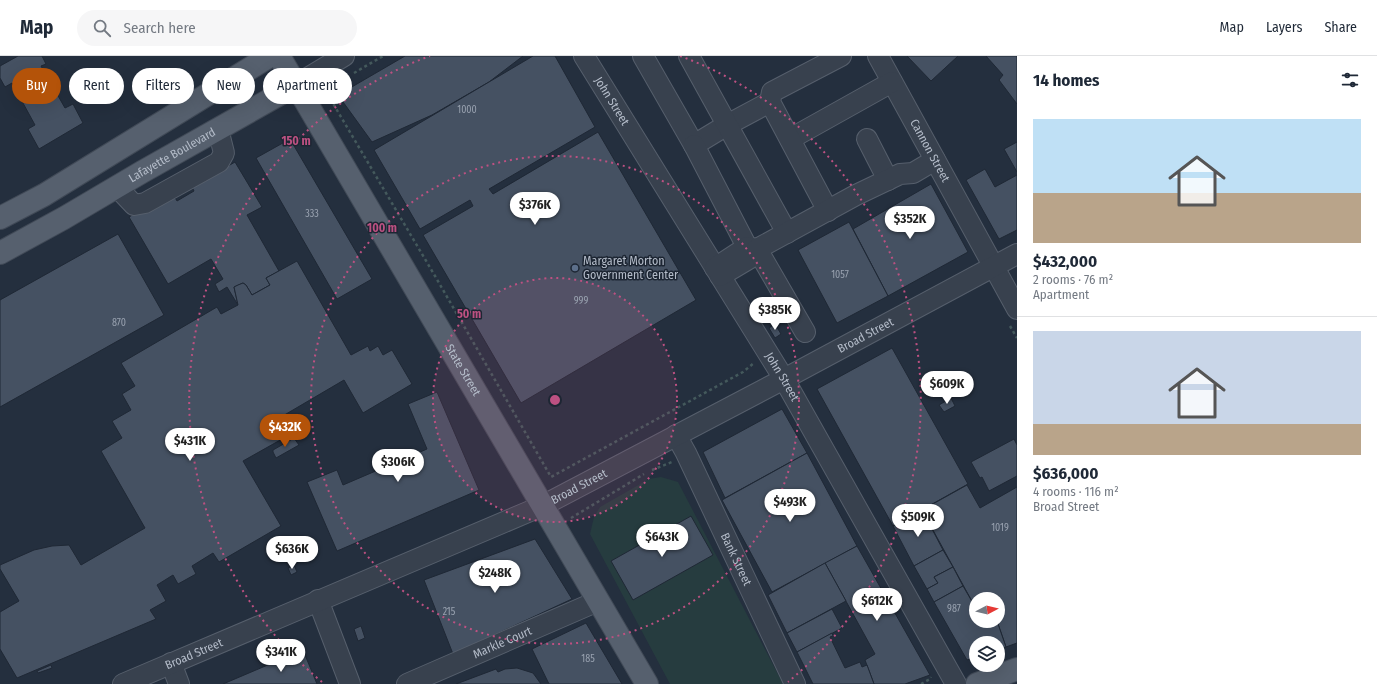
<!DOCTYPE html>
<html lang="en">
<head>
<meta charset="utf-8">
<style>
  :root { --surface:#fff; --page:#f6f6f7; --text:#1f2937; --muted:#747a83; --line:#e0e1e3; --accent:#b45309 }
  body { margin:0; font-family:"Fira Sans Condensed",sans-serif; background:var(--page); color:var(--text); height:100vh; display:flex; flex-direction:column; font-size:15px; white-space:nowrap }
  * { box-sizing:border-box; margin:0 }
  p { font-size:13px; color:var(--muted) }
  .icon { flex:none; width:22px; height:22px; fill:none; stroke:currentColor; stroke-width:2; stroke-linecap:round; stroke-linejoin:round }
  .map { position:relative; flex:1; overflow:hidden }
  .details { display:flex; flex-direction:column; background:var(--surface); width:360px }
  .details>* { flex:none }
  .hud { position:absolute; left:12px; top:12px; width:380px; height:36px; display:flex; gap:8px }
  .needle { width:26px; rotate:83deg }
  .buttons { position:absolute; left:969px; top:536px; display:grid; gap:8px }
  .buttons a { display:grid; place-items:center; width:36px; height:36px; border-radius:50%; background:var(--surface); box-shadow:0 4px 16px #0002; font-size:20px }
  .price { position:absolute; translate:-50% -34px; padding:0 9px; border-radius:14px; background:#fff; color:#222; font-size:13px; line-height:26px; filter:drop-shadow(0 1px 2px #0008) }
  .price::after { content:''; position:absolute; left:50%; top:24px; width:12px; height:9px; margin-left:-6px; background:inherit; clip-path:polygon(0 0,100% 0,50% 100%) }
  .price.active { background:var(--accent); color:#fff }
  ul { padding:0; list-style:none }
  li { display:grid; align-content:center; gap:8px; height:212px; padding:0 16px }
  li+li { border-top:1px solid var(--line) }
  li span { display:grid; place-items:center; height:124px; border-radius:0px; color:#555 }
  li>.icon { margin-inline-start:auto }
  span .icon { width:72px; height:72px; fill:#fffc; stroke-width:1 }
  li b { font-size:17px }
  h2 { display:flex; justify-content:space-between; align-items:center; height:48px; padding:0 16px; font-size:17px }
  .chip { padding:0 14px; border-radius:18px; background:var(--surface); box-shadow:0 4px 16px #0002; font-size:14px; line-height:36px }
  .chip.active { background:var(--accent); color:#fff }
  header { display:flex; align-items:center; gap:24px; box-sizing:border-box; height:56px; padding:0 20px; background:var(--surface); border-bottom:1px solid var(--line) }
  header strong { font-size:19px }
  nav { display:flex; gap:22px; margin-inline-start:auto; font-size:14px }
  .search { width:280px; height:36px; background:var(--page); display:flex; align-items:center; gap:10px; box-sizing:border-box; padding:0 14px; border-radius:22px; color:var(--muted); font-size:15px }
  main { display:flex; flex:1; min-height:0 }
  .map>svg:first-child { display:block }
</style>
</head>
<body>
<header>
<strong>Map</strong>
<div class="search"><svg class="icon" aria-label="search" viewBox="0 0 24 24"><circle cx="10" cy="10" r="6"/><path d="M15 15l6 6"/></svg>Search here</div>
<nav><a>Map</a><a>Layers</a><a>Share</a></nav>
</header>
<main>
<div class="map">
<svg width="1017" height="628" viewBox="0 0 1017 628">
  <rect width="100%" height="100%" fill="#242f3e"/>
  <!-- green -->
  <path fill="#263c3f" d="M661,421L678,426L783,628H670L590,478L594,461L600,451L649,423Z"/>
  <!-- building -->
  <g fill="#455162" stroke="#1f2835">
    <path d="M18,0H42L46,8L41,10L65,52L73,48L83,67L39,93L28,73L35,69L12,27L5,31L0,22V10Z"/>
    <path d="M405,0H523L489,26L432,59L372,86L338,39Z"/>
    <path d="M533,0H555L595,71L489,133L493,138L598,76L696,244L521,347L423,179L473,150L470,144L420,173L374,94Z"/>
    <path d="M907,0H958L931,25Z"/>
    <path d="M986,0H1017V48L999,24L1003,19Z"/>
    <path d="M290,83L372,223L337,243L256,102Z"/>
    <path d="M1017,86V116L1004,93Z"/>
    <path d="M235,106L262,151L247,159L279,215L266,222L270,229L252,239L246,229L243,227L234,231L238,249L227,231L219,236L215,228L223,223L211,203L168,228L129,161L172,136L177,145L194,135L192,131Z"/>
    <path d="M985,113L995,131L1017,119V174L999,183L966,124Z"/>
    <path d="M931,128L968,196L888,240L853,173Z"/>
    <path d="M849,166L888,240L837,267L798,194Z"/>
    <path d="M118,178L164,259L0,351V244Z"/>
    <path d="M297,205L351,299L368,290L370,295L378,290L383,299L392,294L412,328L363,357L344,324L281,361L291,378L243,405L281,470L219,506L213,497L192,510L196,518L178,528L173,519L157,529L166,545L150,554L156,563L17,622L0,593V556L19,545L0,513V509L34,494L52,490L69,489L81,509L145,472L101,395L122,382L112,365L131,354L122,338L135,330L121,307L217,251L221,258L238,249L234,231L238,229L243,227L246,229L252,239L270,229L266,222Z"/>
    <path d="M775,268L781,278L775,282L769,272Z"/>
    <path d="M892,292L968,428L893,470L817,333Z"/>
    <path d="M437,336L479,434L337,495L307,426L337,414L343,429L427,393L408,348Z"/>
    <path d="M951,342L955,350L944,356L939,349Z"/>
    <path d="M782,353L807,397L725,442L703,396Z"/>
    <path d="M299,358L308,373L301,378L292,362Z"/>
    <path d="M294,382L299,389L276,402L273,396V394Z"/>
    <path d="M1014,383L1017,389V420L989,435L982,421L980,422L971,406Z"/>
    <path d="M807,397L857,490L772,536L722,444Z"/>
    <path d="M967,429L980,452L1017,431V587L1006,591L997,565H998V543H976V549H974L922,454Z"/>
    <path d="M922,454L943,494L914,510L893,470Z"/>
    <path d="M691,460L713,499L633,544L611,505Z"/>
    <path d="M535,483L572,543L453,598L424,524Z"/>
    <path d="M857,490L930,619L905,628H874L865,604L875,598L825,507Z"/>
    <path d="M943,494L953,511L934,521L938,527L927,533L914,510Z"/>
    <path d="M825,507L846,545L787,577L768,539Z"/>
    <path d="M294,509L297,516L291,519L288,512Z"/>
    <path d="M953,511L963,530L934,546L927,533L938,527L934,521Z"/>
    <path d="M963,530L974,549H976V565H997L1006,591L998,593V587H976V601L967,604L934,546Z"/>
    <path d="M832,553L842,572L797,596L787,577Z"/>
    <path d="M586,567L622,628H549L532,593Z"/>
    <path d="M361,570L365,582L358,585L354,573Z"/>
    <path d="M832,577L833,580L830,581L845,612L860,606L862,611L867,609L874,628H813L797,596Z"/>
    <path d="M303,594L317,628H223Z"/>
    <path d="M51,609L52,612L38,617L37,615Z"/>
    <path d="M517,612L533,617L541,628H456L496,613L498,616L505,613Z"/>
  </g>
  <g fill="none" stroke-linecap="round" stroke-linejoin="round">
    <defs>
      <g id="minor">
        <path id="s1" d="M584,0L784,323L956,628"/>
        <path d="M643,0L694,89L727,69L770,46"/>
        <path d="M689,0L787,177"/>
        <path id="s2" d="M878,0L1017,253"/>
        <path d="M296,29L344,0"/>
        <path d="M790,83L892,26"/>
        <path d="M867,83L888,124"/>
        <path d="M694,89L747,191"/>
        <path d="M117,131L134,149L145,147L219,106L224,97L218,73"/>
        <path d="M828,155L770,46L772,36L841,0"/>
        <path d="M715,212L747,191L757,193L752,201L720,220"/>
        <path d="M805,276L757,193L856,139L900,118L913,117L935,104"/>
        <path id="s3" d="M676,379L686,397L795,628"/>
        <path d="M318,544L350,628"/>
        <path d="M171,607L179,628"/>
        <path id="s4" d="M123,628L542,450L784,323L1017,198"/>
        <path id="s5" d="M407,628L598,545"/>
      </g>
      <g id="major">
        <path id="s6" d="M279,0L647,628"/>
        <path d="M0,162L44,139L270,0"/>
        <path id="s7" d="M0,197L64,162L142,116L296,29"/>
        <path d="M977,628L1017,613"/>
      </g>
    </defs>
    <!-- minor casing -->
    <use href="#minor" stroke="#565f6c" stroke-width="22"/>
    <!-- major casing -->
    <use href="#major" stroke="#414a57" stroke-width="24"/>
    <!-- path -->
    <g stroke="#44595c" stroke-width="2.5" stroke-dasharray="3 3" stroke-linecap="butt">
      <path d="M354,17L383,0"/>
      <path d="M329,31L331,44L435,220L551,421L743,316L754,307"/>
      <path d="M1010,270L1017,282"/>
      <path d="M652,414L672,406"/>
      <path d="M571,462L644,418"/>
      <path d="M921,628L930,623L931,621"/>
    </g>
    <!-- minor -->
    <use href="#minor" stroke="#38414e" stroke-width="20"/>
    <!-- major -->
    <use href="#major" stroke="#56606e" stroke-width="22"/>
  </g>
  <!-- distance rings -->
  <circle cx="555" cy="344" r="122" fill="#bd5182" fill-opacity=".12"/>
  <g fill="none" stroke="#bd5182" stroke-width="2" stroke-dasharray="2 4">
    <circle cx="555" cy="344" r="122"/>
    <circle cx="555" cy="344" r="244"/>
    <path d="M322 626A366 366 0 0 1 430 0M680 0A366 366 0 0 1 788 626"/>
  </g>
  <!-- markers -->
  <circle fill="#5c6f8a" stroke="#1d2633" stroke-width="1.5" cx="575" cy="212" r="4"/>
  <g text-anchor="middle" stroke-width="3" stroke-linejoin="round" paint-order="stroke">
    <!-- number labels -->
    <g font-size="10" fill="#98a1af">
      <text x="467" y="57">1000</text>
      <text x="312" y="161">333</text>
      <text x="840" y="222">1057</text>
      <text x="581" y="248">999</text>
      <text x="119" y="270">870</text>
      <text x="1000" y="475">1019</text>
      <text x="954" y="556">987</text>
      <text x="449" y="559">215</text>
      <text x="588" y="606">185</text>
    </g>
    <!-- street labels -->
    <g font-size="12" fill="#b4bcc9" stroke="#1d2633">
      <text dy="4" stroke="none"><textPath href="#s1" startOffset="53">John Street</textPath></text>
      <text dy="4" stroke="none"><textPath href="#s2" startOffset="108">Cannon Street</textPath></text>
      <text dy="4" stroke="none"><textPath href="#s7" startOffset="198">Lafayette Boulevard</textPath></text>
      <text dy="4" stroke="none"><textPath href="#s4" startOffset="821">Broad Street</textPath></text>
      <text dy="4" stroke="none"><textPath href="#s6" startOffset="364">State Street</textPath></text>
      <text dy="4" stroke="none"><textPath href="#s1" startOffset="377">John Street</textPath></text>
      <text dy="4" stroke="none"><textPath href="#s4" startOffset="497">Broad Street</textPath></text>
      <text dy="4" stroke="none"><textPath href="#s3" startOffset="138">Bank Street</textPath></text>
      <text dy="4" stroke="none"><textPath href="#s5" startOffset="104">Markle Court</textPath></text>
      <text dy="4" stroke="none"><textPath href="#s4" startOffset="77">Broad Street</textPath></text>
    </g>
    <!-- poi labels -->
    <g font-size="12" fill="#b4bcc9" stroke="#1d2633" text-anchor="start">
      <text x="583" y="209">Margaret Morton<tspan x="583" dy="14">Government Center</tspan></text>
    </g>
  </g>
  <circle cx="555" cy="344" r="6" fill="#bd5182" stroke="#1d2633" stroke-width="2"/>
  <g font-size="12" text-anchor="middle" font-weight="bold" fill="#bd5182" stroke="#1d2633" stroke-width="3" stroke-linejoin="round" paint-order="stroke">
    <text x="296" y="89">150 m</text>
    <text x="382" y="176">100 m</text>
    <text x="469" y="262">50 m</text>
  </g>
</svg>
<div class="buttons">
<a><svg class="needle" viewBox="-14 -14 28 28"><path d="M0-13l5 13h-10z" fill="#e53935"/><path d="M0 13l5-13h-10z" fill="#747a83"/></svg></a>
<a><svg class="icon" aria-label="layers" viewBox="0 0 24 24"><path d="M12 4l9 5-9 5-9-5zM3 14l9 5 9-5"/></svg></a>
</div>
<b class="price" style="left:535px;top:170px">$376K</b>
<b class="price" style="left:910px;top:184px">$352K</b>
<b class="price" style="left:775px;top:275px">$385K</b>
<b class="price" style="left:947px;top:349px">$609K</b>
<b class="price active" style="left:285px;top:392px">$432K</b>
<b class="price" style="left:190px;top:406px">$431K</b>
<b class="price" style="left:398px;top:427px">$306K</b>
<b class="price" style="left:790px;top:467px">$493K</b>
<b class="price" style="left:918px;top:482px">$509K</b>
<b class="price" style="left:662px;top:502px">$643K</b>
<b class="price" style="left:292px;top:514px">$636K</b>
<b class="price" style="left:495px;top:538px">$248K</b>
<b class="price" style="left:877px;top:566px">$612K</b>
<b class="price" style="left:281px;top:617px">$341K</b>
<div class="hud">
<a class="chip active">Buy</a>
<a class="chip">Rent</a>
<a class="chip">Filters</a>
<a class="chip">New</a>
<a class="chip">Apartment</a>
</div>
</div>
<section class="details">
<h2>14 homes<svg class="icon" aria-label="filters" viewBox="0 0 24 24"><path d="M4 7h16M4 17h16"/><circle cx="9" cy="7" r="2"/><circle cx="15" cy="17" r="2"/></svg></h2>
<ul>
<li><span style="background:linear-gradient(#bfe0f5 60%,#b9a48a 0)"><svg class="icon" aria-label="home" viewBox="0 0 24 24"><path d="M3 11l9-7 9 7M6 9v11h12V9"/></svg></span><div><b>$432,000</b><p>2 rooms · 76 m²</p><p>Apartment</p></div></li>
<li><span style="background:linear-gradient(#c9d6e8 75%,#b9a48a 0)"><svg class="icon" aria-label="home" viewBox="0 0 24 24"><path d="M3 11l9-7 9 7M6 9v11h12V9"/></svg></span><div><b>$636,000</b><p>4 rooms · 116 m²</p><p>Broad Street</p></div></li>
</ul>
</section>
</main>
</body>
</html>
